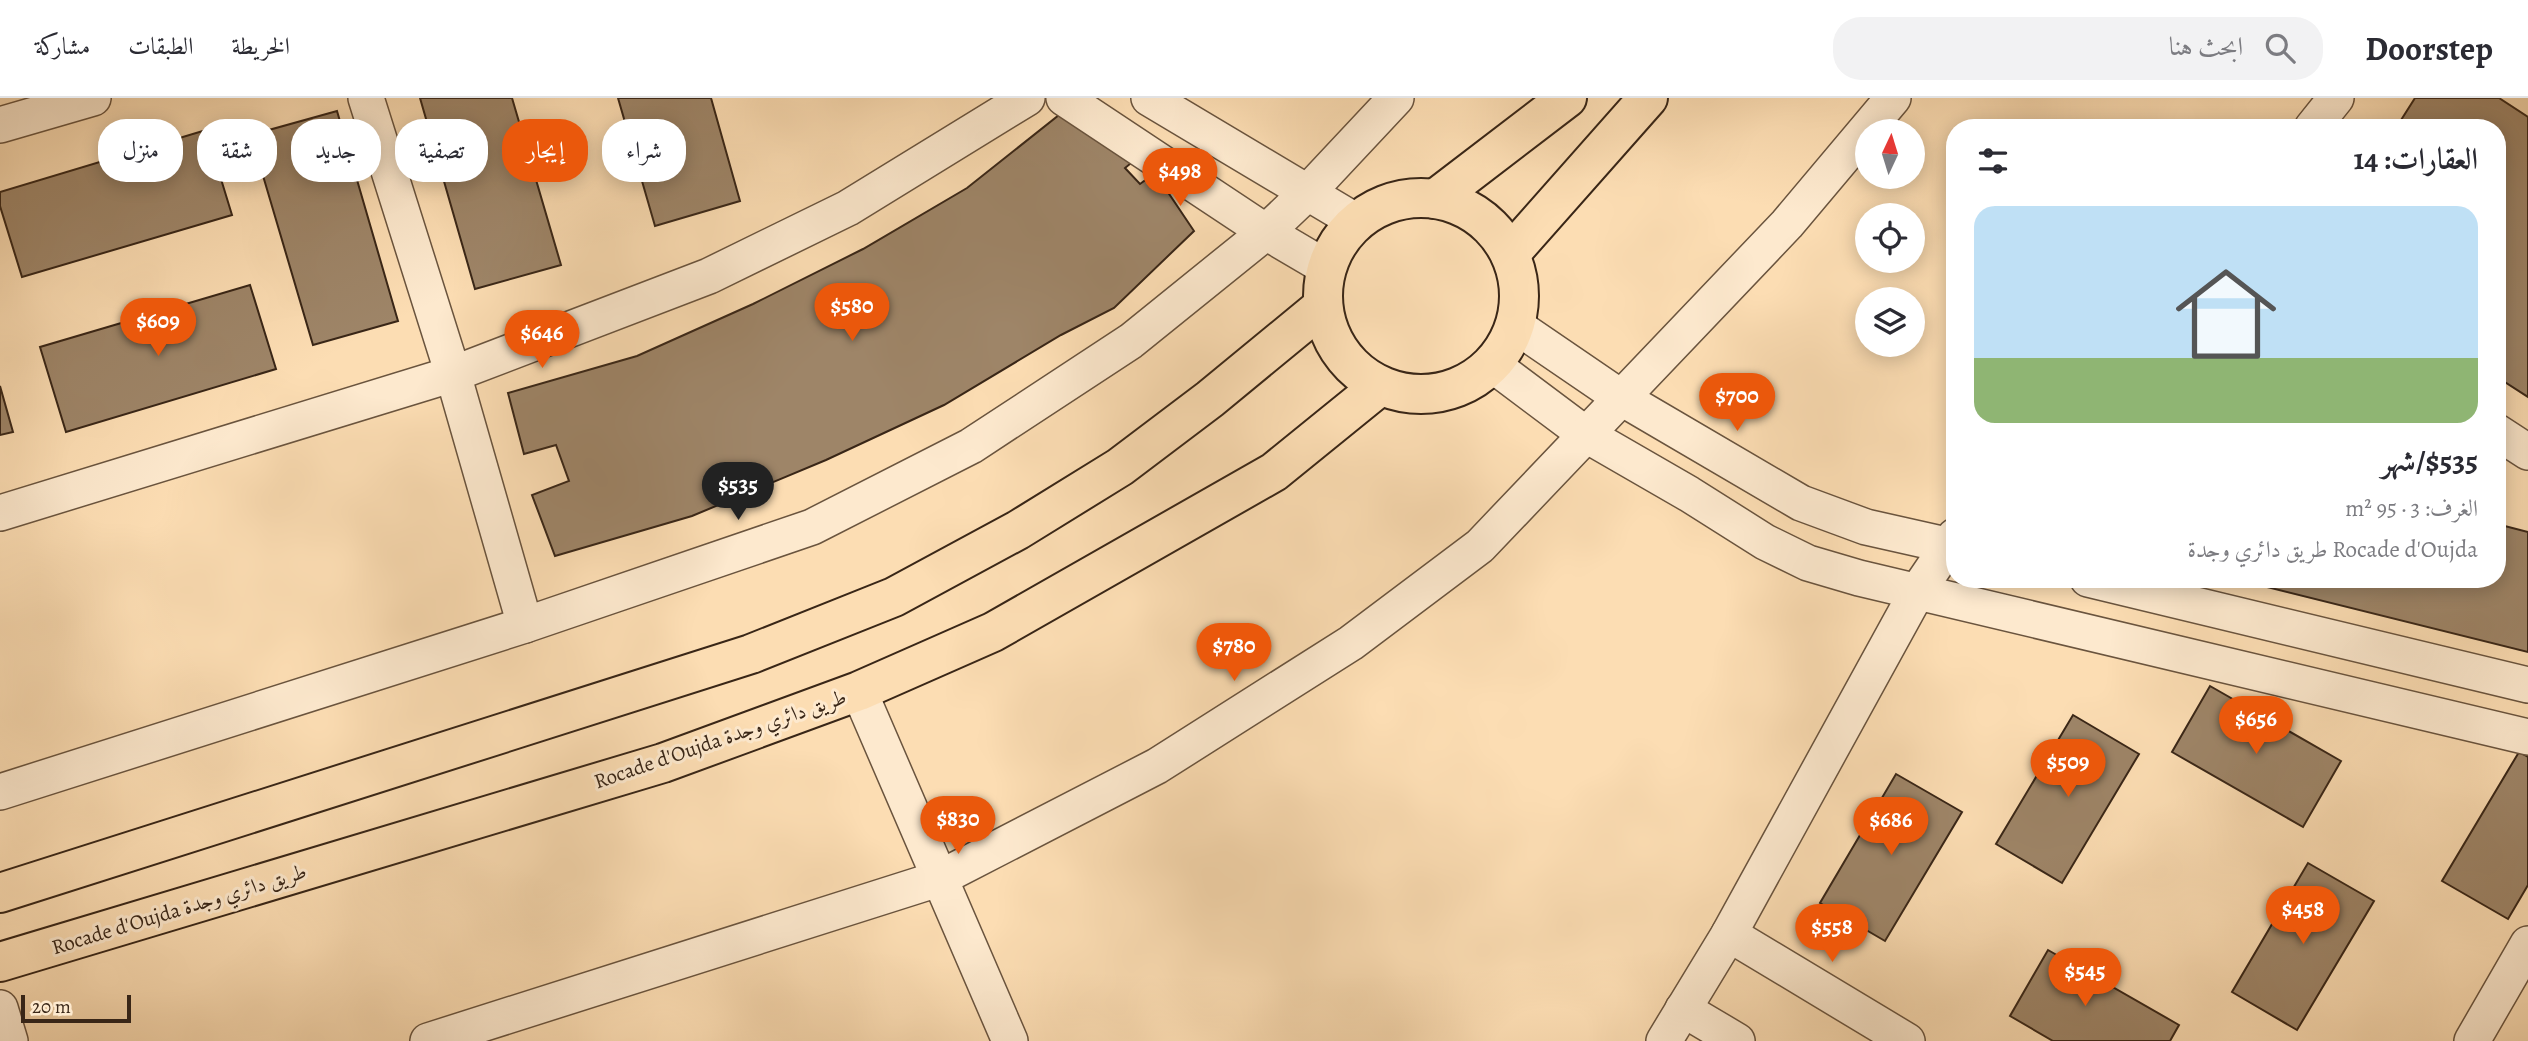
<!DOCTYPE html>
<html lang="ar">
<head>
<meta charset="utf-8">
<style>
  :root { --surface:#fff; --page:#f2f2f3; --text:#2b2b33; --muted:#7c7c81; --line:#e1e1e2; --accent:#ea580c }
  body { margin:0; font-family:Alegreya,Amiri,serif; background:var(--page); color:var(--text); direction:rtl; height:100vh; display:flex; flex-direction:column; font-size:26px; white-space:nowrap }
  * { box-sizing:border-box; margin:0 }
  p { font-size:23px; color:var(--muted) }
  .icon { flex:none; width:38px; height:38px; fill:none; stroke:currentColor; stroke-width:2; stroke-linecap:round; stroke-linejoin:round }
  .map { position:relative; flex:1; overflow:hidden; direction:ltr }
  .drawer { position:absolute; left:1946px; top:21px; width:560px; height:469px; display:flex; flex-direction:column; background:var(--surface); border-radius:28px; box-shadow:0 4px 18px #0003; direction:rtl }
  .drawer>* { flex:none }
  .guide { position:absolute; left:21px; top:21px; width:665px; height:63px; direction:rtl; display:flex; gap:14px }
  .needle { width:46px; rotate:4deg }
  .controls { position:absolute; left:1855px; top:21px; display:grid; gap:14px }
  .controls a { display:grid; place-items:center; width:70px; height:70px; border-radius:50%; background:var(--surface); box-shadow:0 4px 18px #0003; font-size:35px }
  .scale { position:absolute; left:21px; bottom:18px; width:110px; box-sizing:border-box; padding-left:7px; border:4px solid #392617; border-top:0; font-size:19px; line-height:24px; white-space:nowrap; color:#392617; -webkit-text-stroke:5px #fde9ce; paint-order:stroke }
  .price { position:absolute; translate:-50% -60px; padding:0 16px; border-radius:24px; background:var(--accent); color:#fff; font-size:23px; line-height:46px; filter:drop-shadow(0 2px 4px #0008) }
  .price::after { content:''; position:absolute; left:50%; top:42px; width:21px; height:16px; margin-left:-10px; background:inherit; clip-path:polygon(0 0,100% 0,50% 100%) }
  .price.current { background:#222; color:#fff }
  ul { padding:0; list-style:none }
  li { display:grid; align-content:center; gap:14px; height:371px; padding:0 28px }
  li span { display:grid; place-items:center; height:217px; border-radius:21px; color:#555 }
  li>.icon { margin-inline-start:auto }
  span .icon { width:126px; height:126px; fill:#fffc; stroke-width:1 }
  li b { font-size:30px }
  h2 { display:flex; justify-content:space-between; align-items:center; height:84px; padding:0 28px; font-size:30px }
  .chip { padding:0 24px; border-radius:28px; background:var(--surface); box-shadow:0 4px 18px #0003; font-size:24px; line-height:63px }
  .chip.current { background:var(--accent); color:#fff }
  header { display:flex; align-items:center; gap:42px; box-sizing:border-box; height:98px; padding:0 35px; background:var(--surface); border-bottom:2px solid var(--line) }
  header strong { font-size:33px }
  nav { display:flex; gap:38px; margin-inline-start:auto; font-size:24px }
  .search { width:490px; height:63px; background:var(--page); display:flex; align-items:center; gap:18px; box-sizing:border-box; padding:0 24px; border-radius:28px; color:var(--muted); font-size:26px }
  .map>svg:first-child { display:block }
</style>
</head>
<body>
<header>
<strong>Doorstep</strong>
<div class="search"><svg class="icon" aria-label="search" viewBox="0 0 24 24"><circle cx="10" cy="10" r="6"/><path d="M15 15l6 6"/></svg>ابحث هنا</div>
<nav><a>الخريطة</a><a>الطبقات</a><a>مشاركة</a></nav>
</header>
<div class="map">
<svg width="2528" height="943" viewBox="0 0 2528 943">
  <rect width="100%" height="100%" fill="#fcddb3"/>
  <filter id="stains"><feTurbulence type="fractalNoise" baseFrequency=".00286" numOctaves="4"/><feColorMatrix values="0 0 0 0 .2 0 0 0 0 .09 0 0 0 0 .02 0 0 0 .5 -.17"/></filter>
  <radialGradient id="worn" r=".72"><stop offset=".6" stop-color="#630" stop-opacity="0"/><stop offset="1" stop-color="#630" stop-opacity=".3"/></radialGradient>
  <!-- building -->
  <g fill="#9e8568" stroke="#392617" stroke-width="2">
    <path d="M420,0H512L561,167L475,191Z"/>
    <path d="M618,0H711L740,103L655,128Z"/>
    <path d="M2415,0H2499L2528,19V299L2497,279V30H2396Z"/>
    <path d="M337,13L398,223L313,247L251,37Z"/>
    <path d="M1059,17L1136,61L1125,70L1140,86L1155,75L1194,133L1114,210L1061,237L944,307L826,362L692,418L555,458L532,397L569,383L556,347L524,356L508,295L637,258L753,206L863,151L967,90Z"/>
    <path d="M206,32L232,117L22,179L0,108V94Z"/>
    <path d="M250,187L276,271L66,334L40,249Z"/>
    <path d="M0,288L13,334L0,337Z"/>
    <path d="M2497,426L2528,434V554L2235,481H2497Z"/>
    <path d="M2210,588L2341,663L2303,729L2172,654Z"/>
    <path d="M2073,617L2139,656L2062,785L1996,746Z"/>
    <path d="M2519,654L2528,659V787L2508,821L2442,783Z"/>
    <path d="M1896,676L1962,714L1885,843L1820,805Z"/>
    <path d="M2308,765L2374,803L2297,932L2232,894Z"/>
    <path d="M2048,852L2179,927L2170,943H2053L2010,918Z"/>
  </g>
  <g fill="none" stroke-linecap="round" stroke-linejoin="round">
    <defs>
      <g id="minor">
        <path d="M366,0L453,276L525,527"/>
        <path d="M1064,0L1266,134L1327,170"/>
        <path d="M1149,0L1357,124"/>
        <path d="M0,27L93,0"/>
        <path d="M2312,30L2336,0"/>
        <path d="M1516,228L1620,299L1801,405L1866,429L1955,449"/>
        <path d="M1493,267L1585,336L1689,396L1765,444L1808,465L1859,480L2528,639"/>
        <path d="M2497,334L2528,354"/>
        <path d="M0,415L453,276L709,178L848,110L1027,0"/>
        <path d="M2088,481L2528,587"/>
        <path d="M859,593L1010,943"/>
        <path d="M0,694L525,527L812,429L971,348L1131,243L1266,134L1307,95L1396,0"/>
        <path d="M1729,836L1907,943"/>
        <path d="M0,910L10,943"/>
        <path d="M1683,911L1737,943"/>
        <path d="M428,943L938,781L1157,668L1351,545L1480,448L1787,126L1893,0"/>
        <path d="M1664,943L1729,836L1917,494L1955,438"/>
        <path d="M2472,943L2528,846"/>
      </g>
      <g id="trunk">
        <circle cx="1421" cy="198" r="98"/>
        <path d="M1435,101L1567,0"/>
        <path d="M1510,156L1648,0"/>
        <path d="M0,795L751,556L894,499L1018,432L1120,369L1210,301L1323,208"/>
        <path d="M0,864L663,665L859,593L993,534L1274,374L1380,288"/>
      </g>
    </defs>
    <!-- minor casing -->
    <use href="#minor" stroke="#6a543e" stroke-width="38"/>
    <!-- trunk casing -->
    <use href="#trunk" stroke="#392617" stroke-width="42"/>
    <!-- minor -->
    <use href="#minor" stroke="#fde9ce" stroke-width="35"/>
    <!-- trunk -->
    <use href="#trunk" stroke="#fcddb3" stroke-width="38"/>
  </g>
  <g text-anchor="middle" stroke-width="6" stroke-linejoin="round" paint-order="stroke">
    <!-- street labels -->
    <g font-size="21" fill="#392617" stroke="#fde9ce">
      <text transform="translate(720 641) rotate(-19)" y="7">Rocade d'Oujda طريق دائري وجدة</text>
      <text transform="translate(179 811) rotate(-17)" y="7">Rocade d'Oujda طريق دائري وجدة</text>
    </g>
  </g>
  <rect width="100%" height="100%" filter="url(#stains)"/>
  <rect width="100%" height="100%" fill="url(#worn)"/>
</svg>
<div class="controls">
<a><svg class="needle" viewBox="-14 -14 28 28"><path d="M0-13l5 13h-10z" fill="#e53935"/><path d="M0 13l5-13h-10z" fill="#7c7c81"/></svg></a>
<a><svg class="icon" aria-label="locate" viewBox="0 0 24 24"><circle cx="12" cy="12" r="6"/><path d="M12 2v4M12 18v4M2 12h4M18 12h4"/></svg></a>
<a><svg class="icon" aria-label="layers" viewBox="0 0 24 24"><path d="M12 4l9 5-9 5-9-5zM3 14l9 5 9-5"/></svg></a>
</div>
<div class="scale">20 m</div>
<b class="price" style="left:1180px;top:110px">$498</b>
<b class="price" style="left:852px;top:245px">$580</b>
<b class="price" style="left:158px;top:260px">$609</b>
<b class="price" style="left:542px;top:272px">$646</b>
<b class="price" style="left:1737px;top:335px">$700</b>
<b class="price current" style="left:738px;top:424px">$535</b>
<b class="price" style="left:1234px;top:585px">$780</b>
<b class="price" style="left:2256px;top:658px">$656</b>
<b class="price" style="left:2068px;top:701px">$509</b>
<b class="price" style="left:958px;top:758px">$830</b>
<b class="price" style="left:1891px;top:759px">$686</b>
<b class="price" style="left:2303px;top:848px">$458</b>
<b class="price" style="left:1832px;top:866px">$558</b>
<b class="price" style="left:2085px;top:910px">$545</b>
<div class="guide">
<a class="chip">شراء</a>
<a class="chip current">إيجار</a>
<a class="chip">تصفية</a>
<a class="chip">جديد</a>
<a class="chip">شقة</a>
<a class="chip">منزل</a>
</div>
<section class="drawer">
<h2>العقارات: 14<svg class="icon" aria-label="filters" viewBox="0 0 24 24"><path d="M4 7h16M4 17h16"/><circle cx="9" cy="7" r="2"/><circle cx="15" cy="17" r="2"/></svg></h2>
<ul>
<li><span style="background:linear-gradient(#bfe0f5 70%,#8fb573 0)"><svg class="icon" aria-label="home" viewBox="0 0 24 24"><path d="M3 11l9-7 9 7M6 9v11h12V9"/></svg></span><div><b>$535/شهر</b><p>الغرف: 3 · 95 m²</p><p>Rocade d'Oujda طريق دائري وجدة</p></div></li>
</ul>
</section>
</div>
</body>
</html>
